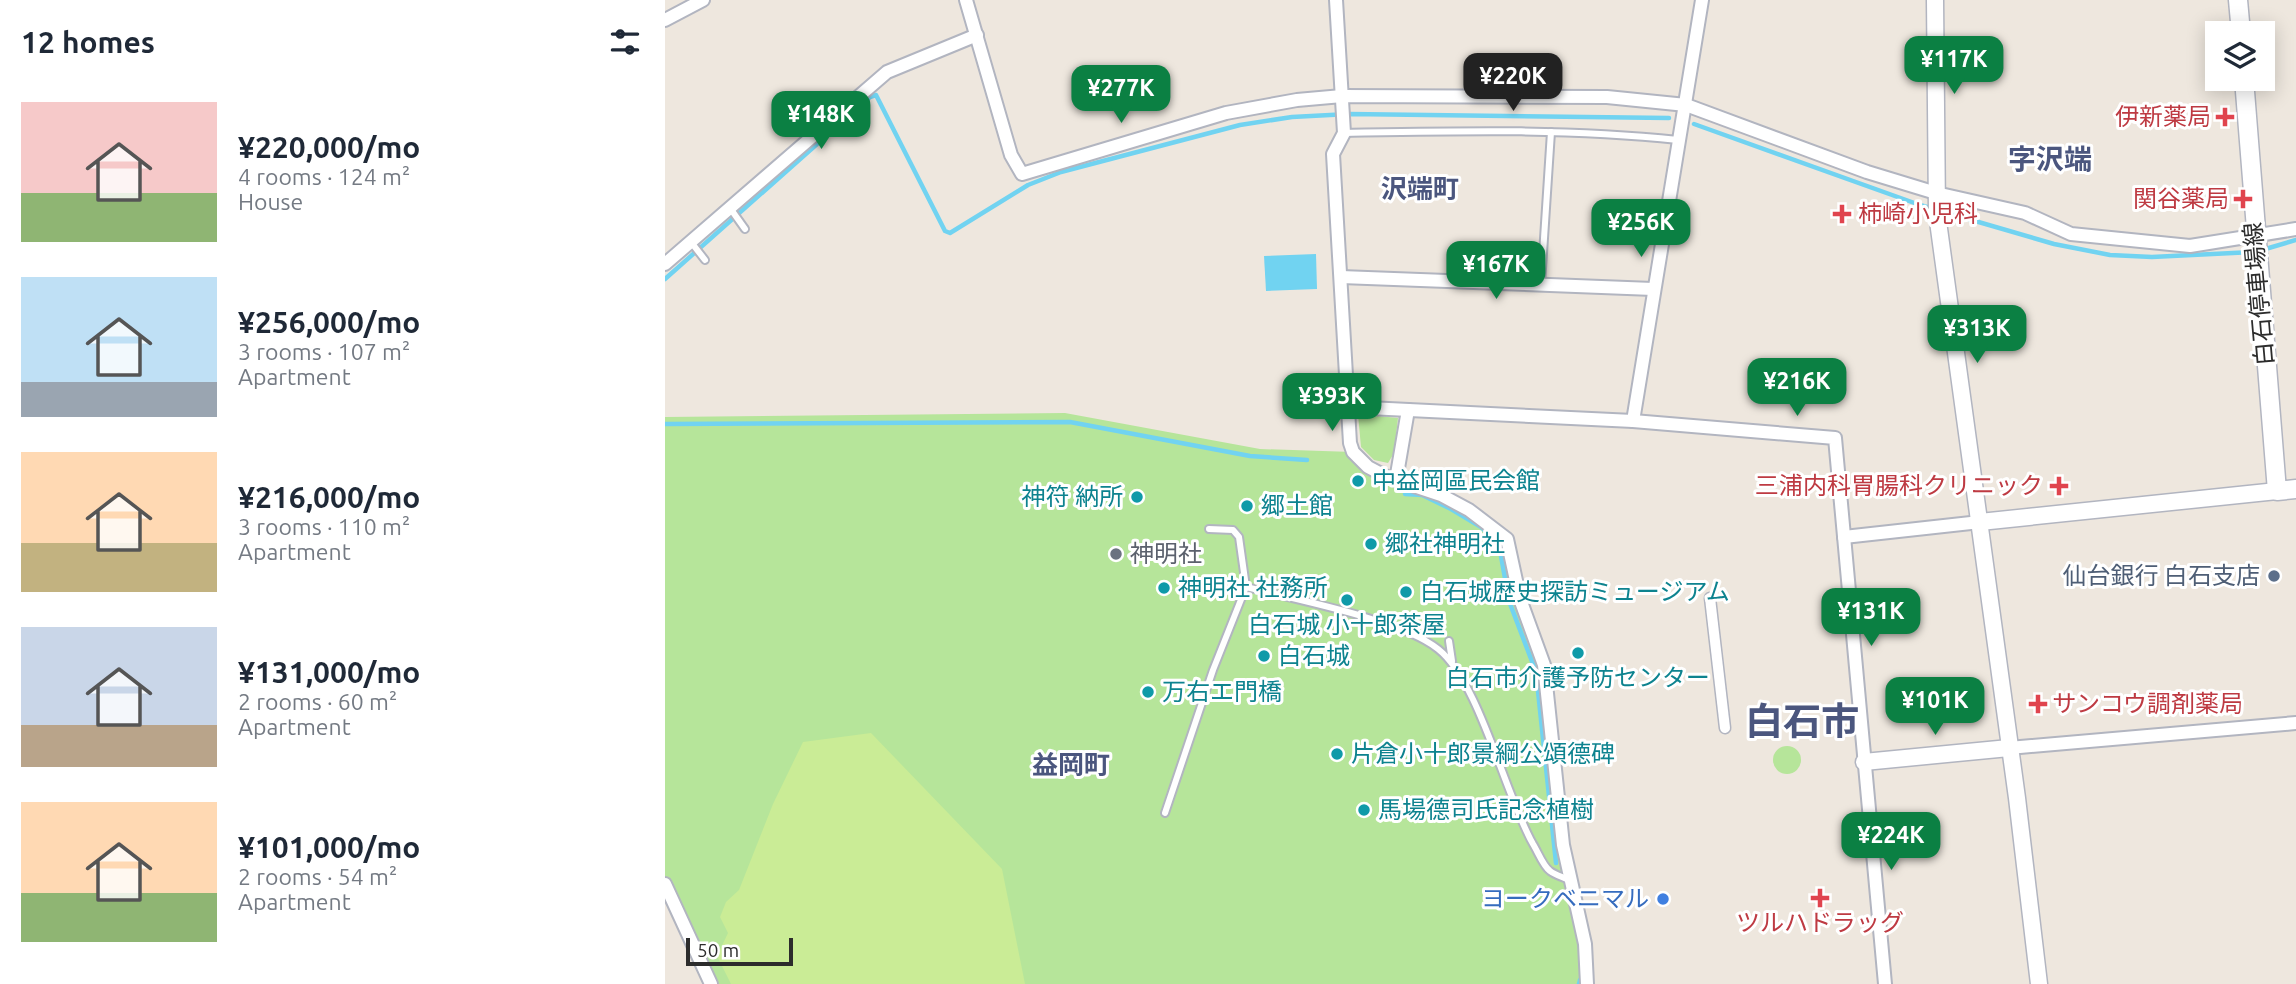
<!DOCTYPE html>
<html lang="en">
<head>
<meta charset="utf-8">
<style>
  :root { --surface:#fff; --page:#f2f2f3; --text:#1f2937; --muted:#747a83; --accent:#0b8043 }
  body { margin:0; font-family:Ubuntu,"Noto Sans JP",sans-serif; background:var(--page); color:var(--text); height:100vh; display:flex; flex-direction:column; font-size:26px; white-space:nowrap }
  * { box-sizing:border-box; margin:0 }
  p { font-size:23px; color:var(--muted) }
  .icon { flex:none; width:38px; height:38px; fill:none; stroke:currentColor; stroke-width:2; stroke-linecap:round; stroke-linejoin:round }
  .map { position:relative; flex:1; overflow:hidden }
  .panel { display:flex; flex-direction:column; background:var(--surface); width:665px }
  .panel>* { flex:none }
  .tools { position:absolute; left:1540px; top:21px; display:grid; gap:14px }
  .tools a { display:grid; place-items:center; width:70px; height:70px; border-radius:0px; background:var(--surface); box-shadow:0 4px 18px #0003; font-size:35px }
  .scale { position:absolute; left:21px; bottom:18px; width:107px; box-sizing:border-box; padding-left:7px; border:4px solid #2c2c2c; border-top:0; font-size:19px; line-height:24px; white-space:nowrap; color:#2c2c2c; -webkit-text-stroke:5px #fff; paint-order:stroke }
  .price { position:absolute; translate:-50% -60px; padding:0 16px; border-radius:14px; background:var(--accent); color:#fff; font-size:23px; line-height:46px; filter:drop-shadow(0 2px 4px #0008) }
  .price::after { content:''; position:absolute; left:50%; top:42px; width:21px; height:16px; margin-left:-10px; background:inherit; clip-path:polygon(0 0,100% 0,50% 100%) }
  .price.current { background:#222; color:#fff }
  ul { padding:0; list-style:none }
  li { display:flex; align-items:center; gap:21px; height:175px; padding:0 21px }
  li span { display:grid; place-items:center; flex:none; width:196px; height:140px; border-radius:0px; color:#555 }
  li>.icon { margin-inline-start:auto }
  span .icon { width:84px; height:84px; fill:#fffc; stroke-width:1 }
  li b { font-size:30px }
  h2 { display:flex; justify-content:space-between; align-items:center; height:84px; padding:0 21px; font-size:30px }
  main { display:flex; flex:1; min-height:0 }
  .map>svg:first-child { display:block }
</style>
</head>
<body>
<main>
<section class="panel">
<h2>12 homes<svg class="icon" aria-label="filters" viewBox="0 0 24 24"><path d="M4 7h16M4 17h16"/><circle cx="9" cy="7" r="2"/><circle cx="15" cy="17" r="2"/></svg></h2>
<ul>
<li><span style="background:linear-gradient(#f6c9c9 65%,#8fb573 0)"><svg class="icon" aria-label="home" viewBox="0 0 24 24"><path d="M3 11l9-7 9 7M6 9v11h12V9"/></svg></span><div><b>¥220,000/mo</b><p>4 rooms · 124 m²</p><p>House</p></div></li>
<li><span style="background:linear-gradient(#bfe0f5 75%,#9aa5b1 0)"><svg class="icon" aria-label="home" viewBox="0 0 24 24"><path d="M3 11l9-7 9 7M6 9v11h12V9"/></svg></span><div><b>¥256,000/mo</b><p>3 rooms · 107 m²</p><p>Apartment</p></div></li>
<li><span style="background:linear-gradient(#ffd9b3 65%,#c2b280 0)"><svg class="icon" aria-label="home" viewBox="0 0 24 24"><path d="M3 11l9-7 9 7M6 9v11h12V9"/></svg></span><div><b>¥216,000/mo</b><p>3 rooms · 110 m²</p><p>Apartment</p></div></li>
<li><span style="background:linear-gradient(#c9d6e8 70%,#b9a48a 0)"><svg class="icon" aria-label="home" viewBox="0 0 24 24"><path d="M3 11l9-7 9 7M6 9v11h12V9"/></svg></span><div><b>¥131,000/mo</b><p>2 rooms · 60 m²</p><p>Apartment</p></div></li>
<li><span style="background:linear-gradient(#ffd9b3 65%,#8fb573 0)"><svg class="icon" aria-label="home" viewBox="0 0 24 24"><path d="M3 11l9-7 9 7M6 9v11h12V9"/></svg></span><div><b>¥101,000/mo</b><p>2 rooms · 54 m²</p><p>Apartment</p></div></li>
</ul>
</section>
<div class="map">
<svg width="1631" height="984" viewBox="0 0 1631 984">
  <rect width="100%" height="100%" fill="#eee7de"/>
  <!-- green -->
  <g fill="#b6e59a">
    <path d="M400,413L595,449L688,452L836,534L879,665L898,845L920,944L916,984H54L0,884V417Z"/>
    <path d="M693,414L733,418L729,453L723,463L709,460L696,447Z"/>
    <circle cx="1122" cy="760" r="14"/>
  </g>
  <!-- pitch -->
  <path fill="#caec96" d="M206,733L337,869L360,984H66L52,956L63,933L55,917L61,902L74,890L108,804L138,742Z"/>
  <!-- water -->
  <path fill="#71d3f1" d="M651,254L652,289L601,291L599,256Z"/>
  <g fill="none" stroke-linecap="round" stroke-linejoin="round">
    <!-- stream -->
    <g stroke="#71d3f1" stroke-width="4.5">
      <path d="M1029,124L1255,205L1389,244L1445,255L1487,257L1588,252"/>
      <path d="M1597,250L1631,240"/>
      <path d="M0,279L205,97L211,95L280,231L285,233L363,185L396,172L575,125L627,117L684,114L1004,118"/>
      <path d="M0,424L405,422L585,456L642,460"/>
      <path d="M740,494L757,495L786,509L816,527L829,539L835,550L844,601L871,672L891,863"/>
      <path d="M914,984L915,980"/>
    </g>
    <defs>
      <g id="service">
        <path d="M679,133C790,131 902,128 1013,140"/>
        <path d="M65,208L80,229"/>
        <path d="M26,242L40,260"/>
        <path d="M876,284L886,132"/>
        <path d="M581,587C629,599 737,620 773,649C814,681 840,795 868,844C873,852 878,866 885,871C890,875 898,877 904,880"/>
        <path d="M784,641L787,661"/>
        <path d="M500,813L548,670L581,587L574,537L568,530L544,529"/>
      </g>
      <path id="pedestrian" d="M1045,598L1060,728"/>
      <g id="minor">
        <path d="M301,0L346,155L357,174L561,113L632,100L677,96L942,97L1021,105L1202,172L1271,193L1360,213L1406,234L1525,246L1631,229"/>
        <path d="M671,0L679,133L668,154L685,443L688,452L703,467L722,477L776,495L804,510L842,539L855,599L879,665L898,845L920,944L922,984"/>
        <path d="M0,20L38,0"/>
        <path d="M0,264L222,72L312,35"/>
        <path d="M676,277L988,289"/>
        <path d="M683,407L968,421L1170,438L1220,984"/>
        <path d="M968,421L1037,0"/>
        <path d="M731,480L743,410"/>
        <path d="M1179,537L1315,522"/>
        <path d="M1344,748L1631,723"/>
        <path d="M0,884L46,984"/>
      </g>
      <g id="tertiary">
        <path d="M1270,0L1272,214L1352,798L1374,984"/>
        <path d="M1315,522L1612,491"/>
        <path d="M1199,762L1344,748"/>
      </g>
      <g id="secondary">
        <path d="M1573,0L1576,33"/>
        <path d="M1579,79L1612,491L1631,489"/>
      </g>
    </defs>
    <!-- service casing -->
    <use href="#service" stroke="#b2b5c0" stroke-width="10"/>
    <!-- pedestrian casing -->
    <use href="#pedestrian" stroke="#b2b5c0" stroke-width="13"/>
    <!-- minor casing -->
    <use href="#minor" stroke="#b2b5c0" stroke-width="16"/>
    <!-- tertiary casing -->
    <use href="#tertiary" stroke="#b2b5c0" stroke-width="19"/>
    <!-- secondary casing -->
    <use href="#secondary" stroke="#b2b5c0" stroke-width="21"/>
    <!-- service -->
    <use href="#service" stroke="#fff" stroke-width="6"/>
    <!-- pedestrian -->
    <use href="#pedestrian" stroke="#fff" stroke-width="10"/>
    <!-- minor -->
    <use href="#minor" stroke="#fff" stroke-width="12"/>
    <!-- tertiary -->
    <use href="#tertiary" stroke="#fff" stroke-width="16"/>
    <!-- secondary -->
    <use href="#secondary" stroke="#fff" stroke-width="18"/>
  </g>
  <!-- markers -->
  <g fill="#e0444e" stroke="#fff" stroke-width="2.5">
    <path d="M1556.5 106.5h7v7h7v7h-7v7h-7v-7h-7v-7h7z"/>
    <path d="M1574.5 188.5h7v7h7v7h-7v7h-7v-7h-7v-7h7z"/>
    <path d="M1173.5 203.5h7v7h7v7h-7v7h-7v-7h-7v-7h7z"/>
    <path d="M1390.5 475.5h7v7h7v7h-7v7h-7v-7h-7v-7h7z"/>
    <path d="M1369.5 693.5h7v7h7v7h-7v7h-7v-7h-7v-7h7z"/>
    <path d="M1151.5 887.5h7v7h7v7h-7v7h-7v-7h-7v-7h7z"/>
  </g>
  <g fill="#0f9aa8" stroke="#fff" stroke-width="2.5">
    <circle cx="693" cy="481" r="7"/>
    <circle cx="472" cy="497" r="7"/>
    <circle cx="582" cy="506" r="7"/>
    <circle cx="706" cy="544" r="7"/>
    <circle cx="499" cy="588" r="7"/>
    <circle cx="741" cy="592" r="7"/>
    <circle cx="682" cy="600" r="7"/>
    <circle cx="913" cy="653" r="7"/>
    <circle cx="599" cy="656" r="7"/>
    <circle cx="483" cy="692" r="7"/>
    <circle cx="672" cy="754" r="7"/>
    <circle cx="699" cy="810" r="7"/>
  </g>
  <circle fill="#6b7280" stroke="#fff" stroke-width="2.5" cx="451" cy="554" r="7"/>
  <circle fill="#5c6f8a" stroke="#fff" stroke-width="2.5" cx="1609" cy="576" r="7"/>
  <circle fill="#3f7fe0" stroke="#fff" stroke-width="2.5" cx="998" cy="899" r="7"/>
  <g text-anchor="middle" stroke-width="6" stroke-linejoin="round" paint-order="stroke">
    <!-- health labels -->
    <g font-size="24" fill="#be3a42" stroke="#fff" text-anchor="end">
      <text x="1546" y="125">伊新薬局</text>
      <text x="1564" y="207">関谷薬局</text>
      <text x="1193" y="222" text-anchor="start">柿崎小児科</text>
      <text x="1378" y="494">三浦内科胃腸科クリニック</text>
      <text x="1387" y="712" text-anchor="start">サンコウ調剤薬局</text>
      <text x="1155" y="931" text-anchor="middle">ツルハドラッグ</text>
    </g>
    <!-- street labels -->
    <g font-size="24" fill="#2c2c2c" stroke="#fff">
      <text transform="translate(1594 294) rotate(-95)" y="8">白石停車場線</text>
    </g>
    <!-- culture labels -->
    <g font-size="24" fill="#0d838f" stroke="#fff" text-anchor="start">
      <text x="707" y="489">中益岡區民会館</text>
      <text x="458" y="505" text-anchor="end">神符 納所</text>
      <text x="596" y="514">郷土館</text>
      <text x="720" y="552">郷社神明社</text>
      <text x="513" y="596">神明社 社務所</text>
      <text x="755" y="600">白石城歴史探訪ミュージアム</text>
      <text x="682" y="633" text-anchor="middle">白石城 小十郎茶屋</text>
      <text x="613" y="664">白石城</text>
      <text x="913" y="686" text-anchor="middle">白石市介護予防センター</text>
      <text x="497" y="700">万右エ門橋</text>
      <text x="686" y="762">片倉小十郎景綱公頌德碑</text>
      <text x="713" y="818">馬場德司氏記念植樹</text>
    </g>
    <!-- worship labels -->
    <g font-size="24" fill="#5b616d" stroke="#fff" text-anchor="start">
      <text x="465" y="562">神明社</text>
    </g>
    <!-- service labels -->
    <g font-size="24" fill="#4e5e75" stroke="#fff" text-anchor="end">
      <text x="1595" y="584">仙台銀行 白石支店</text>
    </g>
    <!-- shop labels -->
    <g font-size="24" fill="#366cbe" stroke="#fff" text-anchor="end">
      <text x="984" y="907">ヨークベニマル</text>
    </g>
    <!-- neighbourhood labels -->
    <g font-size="26" font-weight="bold" fill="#4b567e" stroke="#fff">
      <text x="755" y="198">沢端町</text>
      <text x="406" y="774">益岡町</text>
    </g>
    <!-- quarter labels -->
    <g font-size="28" font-weight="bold" fill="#4b567e" stroke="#fff">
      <text x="1385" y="169">字沢端</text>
    </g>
    <!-- town labels -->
    <g font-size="38" font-weight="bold" fill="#4b567e" stroke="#fff">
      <text x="1137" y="735">白石市</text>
    </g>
  </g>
</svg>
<div class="tools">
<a><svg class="icon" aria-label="layers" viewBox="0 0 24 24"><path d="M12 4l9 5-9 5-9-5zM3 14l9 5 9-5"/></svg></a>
</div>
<div class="scale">50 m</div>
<b class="price" style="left:1289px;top:96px">¥117K</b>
<b class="price current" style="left:848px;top:113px">¥220K</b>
<b class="price" style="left:456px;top:125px">¥277K</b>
<b class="price" style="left:156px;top:151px">¥148K</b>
<b class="price" style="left:976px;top:259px">¥256K</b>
<b class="price" style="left:831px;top:301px">¥167K</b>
<b class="price" style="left:1312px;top:365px">¥313K</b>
<b class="price" style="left:1132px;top:418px">¥216K</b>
<b class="price" style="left:667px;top:433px">¥393K</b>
<b class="price" style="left:1206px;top:648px">¥131K</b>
<b class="price" style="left:1270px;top:737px">¥101K</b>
<b class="price" style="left:1226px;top:872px">¥224K</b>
</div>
</main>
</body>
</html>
